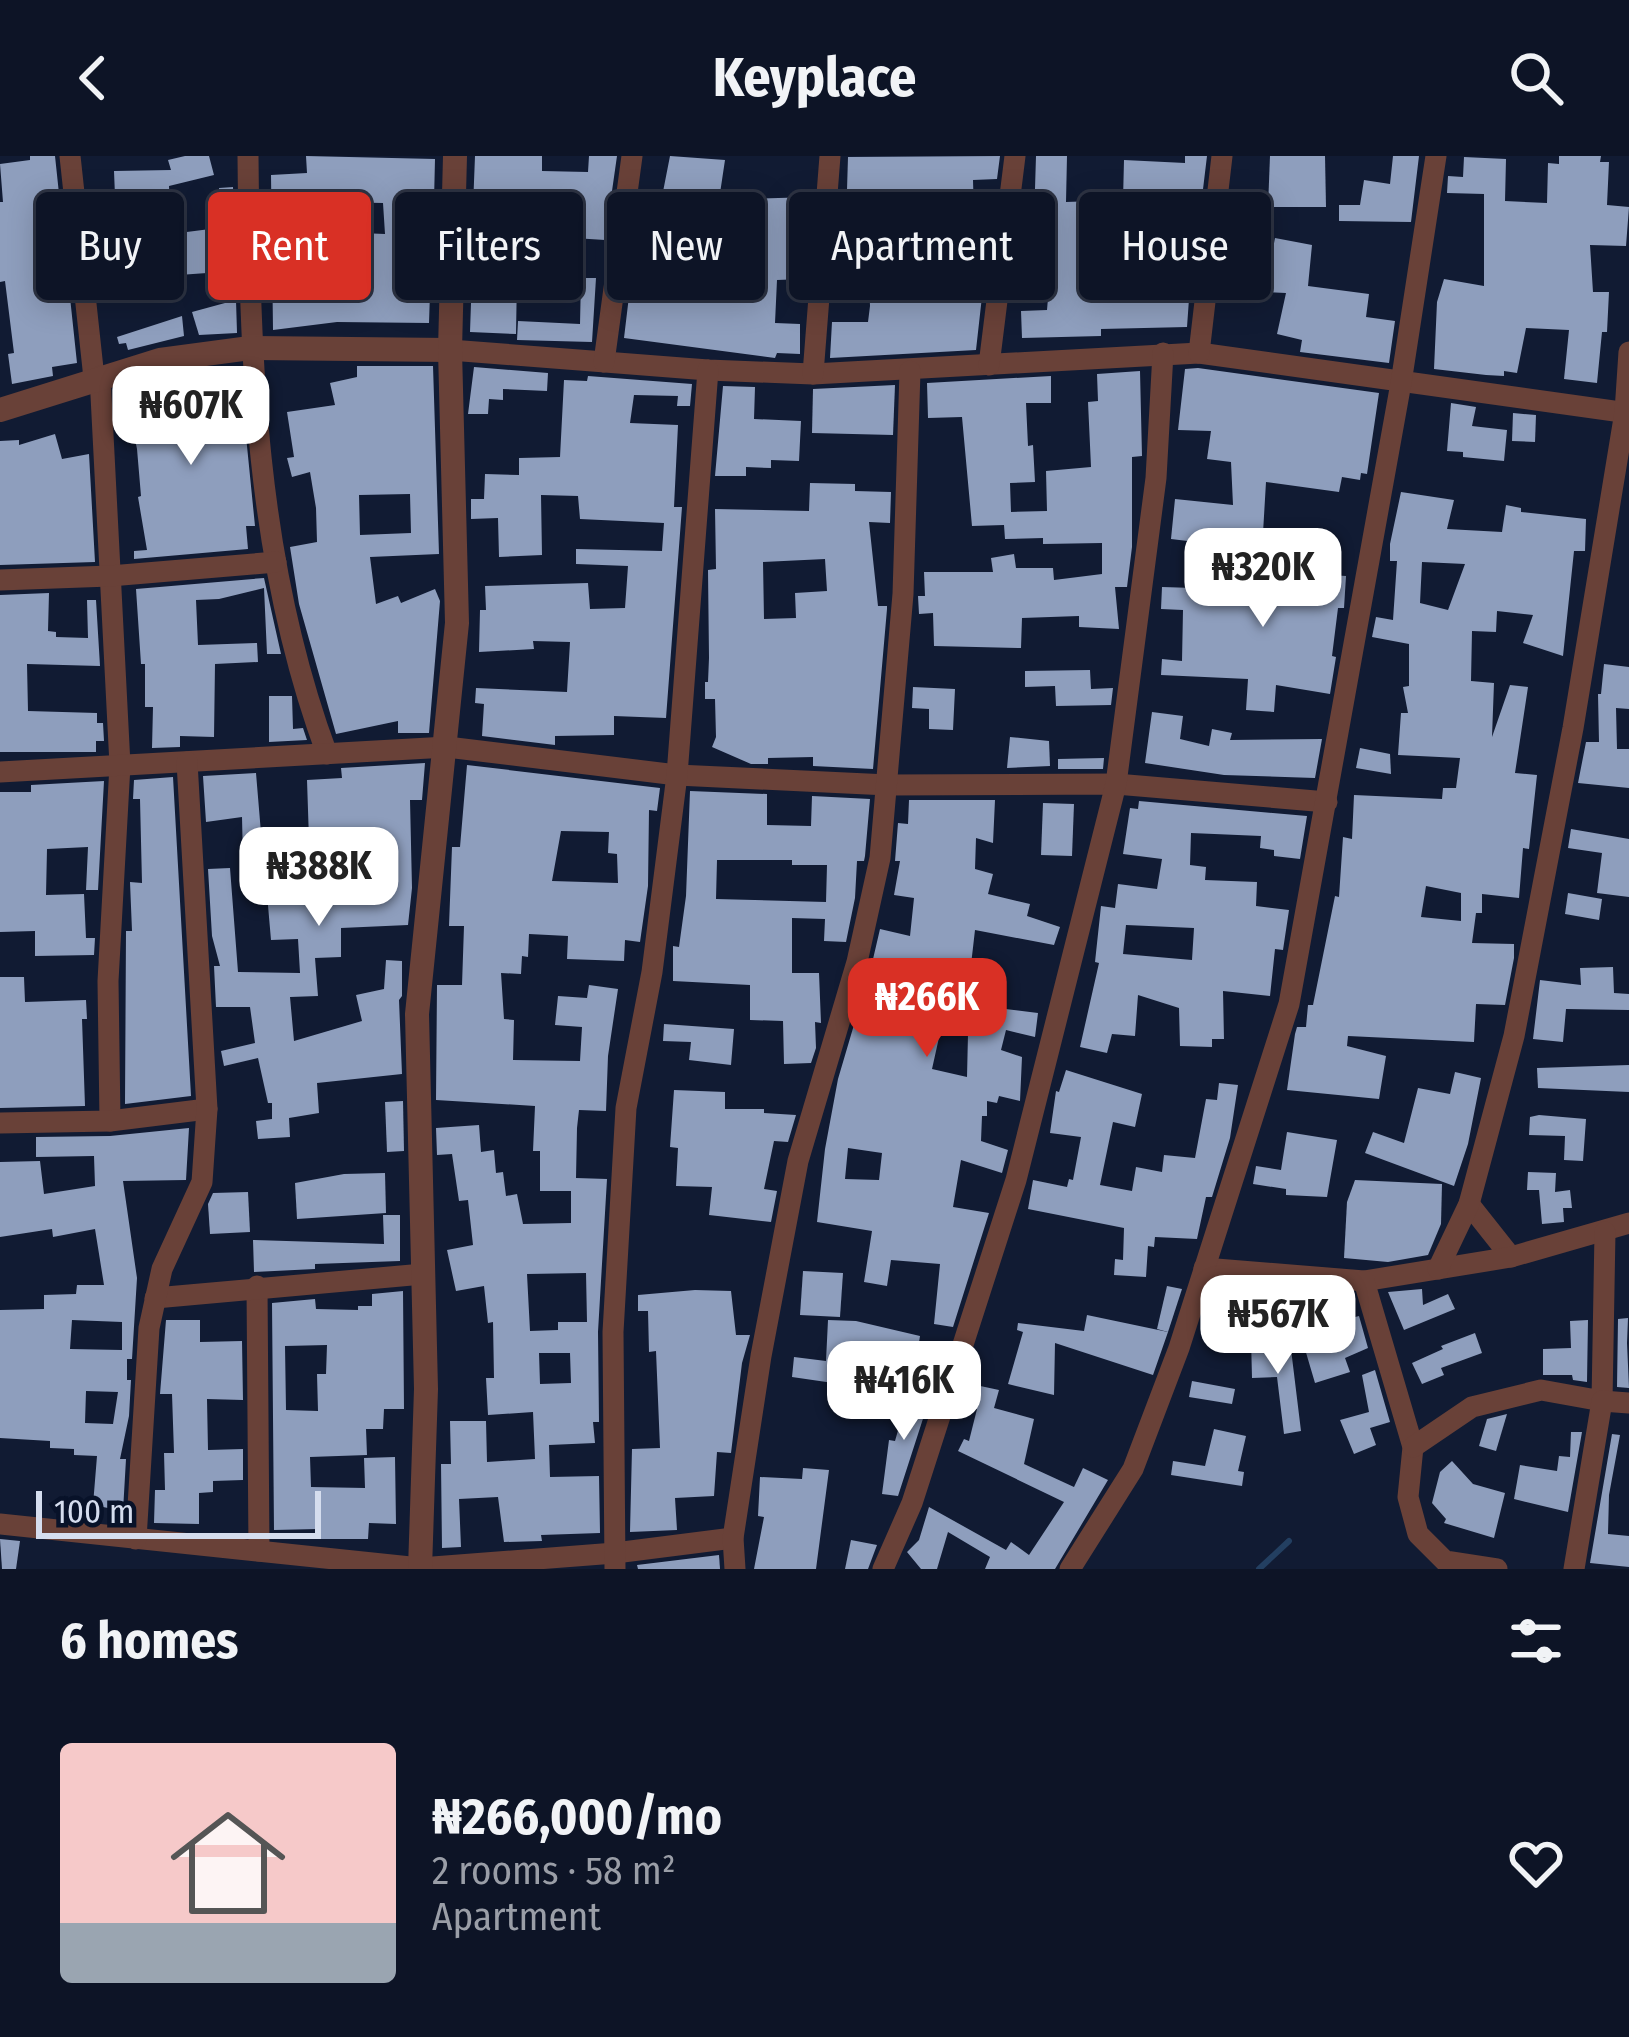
<!DOCTYPE html>
<html lang="en">
<head>
<meta charset="utf-8">
<style>
  :root { --surface:#0d1426; --page:#1b2132; --text:#f1f3f6; --muted:#9a9ea7; --line:#2d3343; --accent:#d93025 }
  body { margin:0; font-family:"Fira Sans Condensed",sans-serif; background:var(--page); color:var(--text); height:100vh; display:flex; flex-direction:column; font-size:45px; white-space:nowrap }
  * { box-sizing:border-box; margin:0 }
  p { font-size:39px; color:var(--muted) }
  .icon { flex:none; width:66px; height:66px; fill:none; stroke:currentColor; stroke-width:2; stroke-linecap:round; stroke-linejoin:round }
  .map { position:relative; height:1413px; overflow:hidden }
  .panel { display:flex; flex-direction:column; background:var(--surface); flex:1 }
  .panel>* { flex:none }
  .hud { position:absolute; left:36px; top:36px; width:1557px; height:108px; display:flex; gap:24px }
  .scale { position:absolute; left:36px; bottom:30px; width:285px; box-sizing:border-box; padding-left:12px; border:6px solid #d5ddee; border-top:0; font-size:33px; line-height:42px; white-space:nowrap; color:#d5ddee; -webkit-text-stroke:9px #081229; paint-order:stroke }
  .price { position:absolute; translate:-50% -102px; padding:0 27px; border-radius:24px; background:#fff; color:#222; font-size:39px; line-height:78px; filter:drop-shadow(0 3px 6px #0008) }
  .price::after { content:''; position:absolute; left:50%; top:72px; width:36px; height:27px; margin-left:-18px; background:inherit; clip-path:polygon(0 0,100% 0,50% 100%) }
  .price.selected { background:var(--accent); color:#fff }
  ul { padding:0; list-style:none }
  li { display:flex; align-items:center; gap:36px; height:300px; padding:0 60px }
  li span { display:grid; place-items:center; flex:none; width:336px; height:240px; border-radius:12px; color:#555 }
  li>.icon { margin-inline-start:auto }
  span .icon { width:144px; height:144px; fill:#fffc; stroke-width:1 }
  li b { font-size:51px }
  h2 { display:flex; justify-content:space-between; align-items:center; height:144px; padding:0 60px; font-size:51px }
  .chip { padding:0 42px; border-radius:12px; background:var(--surface); box-shadow:0 6px 30px #0003,0 0 0 3px var(--line); font-size:42px; line-height:108px }
  .chip.selected { background:var(--accent); color:#fff }
  header { display:flex; justify-content:space-between; align-items:center; height:156px; padding:0 60px; background:var(--surface); font-size:54px; font-weight:700 }
  .map>svg:first-child { display:block }
</style>
</head>
<body>
<header><svg class="icon" aria-label="back" viewBox="0 0 24 24"><path d="M15 5l-7 7 7 7"/></svg>Keyplace<svg class="icon" aria-label="search" viewBox="0 0 24 24"><circle cx="10" cy="10" r="6"/><path d="M15 15l6 6"/></svg></header>
<div class="map">
<svg width="1629" height="1413" viewBox="0 0 1629 1413">
  <rect width="100%" height="100%" fill="#111b33"/>
  <g fill="none" stroke-linecap="round" stroke-linejoin="round">
    <!-- stream -->
    <path stroke="#233f61" stroke-width="6" d="M1259,1413L1289,1385"/>
  </g>
  <!-- building -->
  <g fill="#8e9ebd" fill-rule="evenodd">
    <path d="M30,0H55L77,207L52,211L53,220L12,228L8,198L14,197L5,125L0,126V46H3L0,8L30,4Z"/>
    <path d="M185,0H209L214,19L169,30L171,78L218,72V68L222,67L219,32L233,31L235,115L123,123V118L105,119L101,75L136,74L134,39L115,40L114,15L171,14L168,4Z"/>
    <path d="M306,0L435,3L434,45L429,70L403,66L402,103L428,102L429,119H435V137H430L429,167L337,166L273,174L271,19L307,17ZM336,46L383,47L385,78L335,76Z"/>
    <path d="M475,0H542V15L588,16L589,0H617L605,84L542,80L545,57L540,56L498,54V78L472,77Z"/>
    <path d="M670,0L725,4L719,44L812,41L806,82H802L803,123L777,124L775,167L800,168V198L777,197L775,202L624,182L632,115H644L649,50L660,51ZM685,94H715L714,131L684,130Z"/>
    <path d="M1000,0L997,23L973,24L974,60H991L976,194L830,202L832,166H868L870,150L868,99H845L848,1Z"/>
    <path d="M1036,0H1067L1066,46L1123,44L1124,4L1185,7V0H1207L1197,83L1173,82L1172,130L1190,129L1187,171L1101,173V180L1022,182L1021,155L1047,154L1049,130H1057L1058,64L1034,65Z"/>
    <path d="M1270,0H1325L1326,51H1268Z"/>
    <path d="M1393,0H1419L1411,66L1339,65V49H1360L1364,24L1390,28Z"/>
    <path d="M1559,0H1601L1600,6H1609L1607,49L1629,51L1626,90L1590,89L1593,136H1609L1607,176H1602L1597,227L1564,223L1569,174L1526,172L1517,217L1504,215V220L1486,219L1434,213L1437,146L1444,123L1484,130V38L1447,37L1448,20L1463,21L1464,1L1506,3L1505,45L1547,47L1548,7L1559,8Z"/>
    <path d="M1241,52L1273,54L1270,90L1238,88Z"/>
    <path d="M1275,82L1312,89L1308,130L1369,138L1366,161L1395,165L1389,207L1300,196L1302,184L1277,178L1286,137L1227,134L1228,116L1268,119Z"/>
    <path d="M489,104L512,105V120H517L516,178L470,176L471,147H487Z"/>
    <path d="M581,122H596L592,186L517,184L518,165L580,168Z"/>
    <path d="M236,144L237,177L199,179L192,156Z"/>
    <path d="M182,160L184,180L128,194L126,187L119,188L117,181Z"/>
    <path d="M239,210L255,370H246L248,393L134,403V395L147,394L138,341L141,340L137,293L127,244H117L116,235L188,217L193,269L228,266L211,214Z"/>
    <path d="M357,210H433L439,398L370,401L376,448L398,440L401,447L435,433L440,445L429,577H398V565L336,578L299,448L290,391L317,386L316,352L310,316L292,321L287,302L294,301L287,256L335,249L330,227L357,221ZM410,338L411,377L360,379L359,339Z"/>
    <path d="M474,211L548,217L547,235L503,233V244L489,243L488,258H468Z"/>
    <path d="M1198,212L1379,237L1367,318L1361,317L1360,324L1342,321L1339,336L1266,326L1262,394L1171,383L1175,343L1233,349L1231,306L1207,303L1211,275L1178,274L1185,213Z"/>
    <path d="M1140,215L1142,300L1132,301V391L1127,431H1115L1119,473L1079,471V460L1022,462L1021,492L934,490L933,457L919,458L918,440H925L924,416H993L991,402L1014,398L1016,412H1053L1054,424L1102,418V387L1043,388V382L1005,383L1004,369L972,370L962,261L928,262L927,227L1051,220V247H1026L1028,290L1033,289L1035,326L1010,327L1011,356L1047,355L1046,315L1091,311L1088,246L1098,245L1097,218Z"/>
    <path d="M588,220L692,228L690,250H677L678,240L634,239L630,267L678,269L674,351H682L666,562L614,560V579L555,580V589L482,580L484,548L475,547L476,532L567,536L570,486L533,485L534,493L479,496L480,454H486L485,430L588,427L590,453L625,452L628,410L576,408V393L662,395L664,367L580,363L578,340L541,339L542,399L499,401L498,362L471,363V343H484L485,318L519,319V302L560,301L564,224L587,225Z"/>
    <path d="M895,229L893,279L812,277L813,233Z"/>
    <path d="M723,230L755,231L754,263L801,265L799,305L771,304V312L746,311V320H715Z"/>
    <path d="M1451,247L1476,251L1472,270L1507,274L1504,305L1463,301V296L1447,295Z"/>
    <path d="M1513,257L1536,259L1535,286L1512,285Z"/>
    <path d="M55,278L62,303L89,298L95,406L0,409V285L19,284V289Z"/>
    <path d="M810,327L855,328V335L891,336L890,367L869,366L878,450H887V453L873,613L813,610V601L768,602V608H751L712,591L716,581L715,543H705V526H708L709,502L708,414L716,413L715,353L809,355ZM825,403L827,435L795,437L796,462L764,463L763,406Z"/>
    <path d="M1401,336L1454,344L1447,373L1502,376L1506,349L1521,352V356L1586,363L1585,395H1574L1563,500L1523,487L1533,459L1497,455L1496,476L1472,475L1471,525L1494,527L1492,581L1510,529L1528,531L1515,617L1537,619L1529,693L1523,692L1519,742L1482,738V757H1476L1472,787L1514,788V802L1505,849L1476,848L1474,886L1348,880L1347,890L1386,900L1379,943L1287,934L1295,878L1297,871H1306L1308,849H1313L1335,740L1339,741L1343,681L1352,683L1354,639L1442,643L1443,632H1456L1460,602L1398,599L1401,557H1408L1403,531L1409,530V488L1372,481L1376,461L1393,464L1397,405H1390V388ZM1422,406L1465,408L1448,454L1420,447ZM1426,730L1461,737V765L1421,761Z"/>
    <path d="M1270,390L1317,392L1315,418L1346,420L1344,452H1338L1332,500L1336,501L1330,538L1276,529L1274,556L1246,554L1248,523L1161,519L1162,503L1182,505L1183,454L1161,453L1162,431L1227,433L1225,442L1232,443V446L1261,445L1264,429H1269Z"/>
    <path d="M264,422L281,498H267L264,432L219,443L196,444L198,489L257,487L258,506L215,508L214,581L180,580V591L152,592L153,551H145V508H141L136,433Z"/>
    <path d="M49,437L48,475L56,476V481L88,482L87,444H96L100,510L27,508L28,555L97,557V567H103L104,585H96V596H0V439Z"/>
    <path d="M1604,508L1629,511V553L1616,552L1617,593H1629V632L1578,627L1586,586H1599L1598,538H1601Z"/>
    <path d="M1090,514L1091,533L1113,532L1111,549L1056,550L1055,530L1025,531V515Z"/>
    <path d="M913,531L955,533L953,574L929,573V553L912,552Z"/>
    <path d="M269,540H292L293,573L303,572L307,584L269,586Z"/>
    <path d="M1152,556L1183,560L1180,583L1209,590L1212,573L1232,577L1230,584L1322,583L1315,622L1224,619L1145,607Z"/>
    <path d="M1010,581L1049,585L1050,610L1007,612Z"/>
    <path d="M1360,592L1390,598L1391,618L1356,612Z"/>
    <path d="M1104,602L1103,613H1058V603Z"/>
    <path d="M425,607L422,644H410L412,732L408,769L341,772V801L315,802L318,840L290,841L294,885L362,865L356,839L384,833L386,804L402,805V840L399,844L402,918L317,927L319,957L289,962L290,981L258,983L256,965L272,963V947H268L258,902L224,910L221,895L255,887L250,851H216L214,810H220L212,780L208,713L230,712L238,816L300,817L298,783L271,784L267,738H320L318,697L243,705L242,661L206,666L203,620L256,617L262,689L309,684L307,624L342,622L341,612Z"/>
    <path d="M467,609L660,632L657,655L649,654L648,730L640,786L625,784L624,805L567,803L568,780L529,778L528,801L522,800L521,818L501,817L504,863L514,864L513,904L580,905L582,871L555,869L558,840L587,842L589,829L618,833L608,900L606,955L579,954L577,972L576,1022L607,1023L598,1176L599,1266H593L595,1287L549,1289L550,1321L599,1320L600,1377L541,1379L542,1385L504,1386L498,1341L459,1343L461,1391L442,1392L441,1308H451L450,1265H486L487,1306L535,1303L533,1256L488,1259L486,1222H494L493,1166L488,1167L484,1130L456,1135L447,1094L473,1089L468,1044L459,1045L452,998L437,999L436,972L479,969L481,996L494,994L496,1017L503,1016L506,1040L517,1038L523,1068L571,1067V1035H540V995H533L535,950L436,944L437,829H462L464,770H449L452,691H460ZM561,675L609,676L608,697L617,698L618,727L552,725ZM586,1117L587,1166H558V1174L530,1175L527,1118ZM539,1197H570L571,1227L540,1228Z"/>
    <path d="M173,621L191,940L125,948L126,775H132L130,726L142,727L140,643H133L134,624Z"/>
    <path d="M104,625L98,734H86L88,691L47,693L46,739L84,738L86,782H95L94,799L35,800V775L0,776V636H31V629Z"/>
    <path d="M690,635L767,638V669L811,670L812,640L870,643L865,700L864,705H857L855,742L846,786L824,785L825,763L792,762V817H819L821,867L815,866L816,892L811,907L784,908L783,865L750,864V829L673,825V790L679,791L686,740ZM717,704H792V709H827L826,746L716,743Z"/>
    <path d="M909,644H995L993,687L976,682L975,713L993,718L988,738L1030,748L1027,760L1060,771L1054,789L975,774L968,835L991,838L989,851L1038,857L1035,881L1006,874L1001,894L1022,901L1020,945L999,940L997,947L987,945V960H982L981,985L1008,994L1002,1017L961,1004L953,1051L989,1057L953,1171L934,1168L940,1108L891,1104L887,1130L864,1126L872,1075L817,1066L825,993L838,923L856,862L866,865L870,816L880,773L910,780L914,742L894,739L900,705H895L898,667L908,668ZM940,877L968,878L967,921L932,913ZM848,992L882,997L879,1024L845,1023Z"/>
    <path d="M1139,645L1307,660L1300,703L1274,700V694L1260,692L1261,680L1191,677L1190,709L1206,711L1205,724L1257,726L1256,750L1289,754L1283,794L1275,793L1270,840L1223,835L1224,883H1212V891L1180,890L1179,852L1138,839L1135,880L1112,878L1107,897L1080,891L1099,807L1095,806L1101,750L1115,752L1118,728L1157,733L1162,703L1123,698L1130,652L1138,653ZM1126,769L1194,772L1192,804L1123,798Z"/>
    <path d="M1043,647L1074,648L1072,700L1041,699Z"/>
    <path d="M1571,673L1629,683V741L1597,737L1602,697L1568,692Z"/>
    <path d="M1568,737L1602,743L1599,764L1565,758Z"/>
    <path d="M1613,811L1614,837L1629,838V854L1566,853L1563,886L1533,883L1540,824L1581,829L1580,812Z"/>
    <path d="M0,821H24L25,846L86,844L87,863H82L85,950L0,952Z"/>
    <path d="M664,868L734,873L731,909L689,904L691,886L663,885Z"/>
    <path d="M1629,909V936L1538,932L1537,912Z"/>
    <path d="M1066,914L1142,938L1135,971L1113,966L1100,1029L1132,1035L1136,1011L1162,1016L1164,999L1195,1002L1206,943L1217,944L1219,927L1238,929L1230,982L1212,1041H1206L1197,1083L1155,1081L1154,1091L1148,1090L1146,1121L1114,1119L1115,1103L1123,1104L1124,1072L1028,1053L1033,1024L1067,1031L1069,1023L1073,1024L1081,981L1050,977L1056,935L1059,936Z"/>
    <path d="M1455,916L1481,922L1468,988L1454,1030L1365,997L1373,976L1404,987L1418,932L1450,938Z"/>
    <path d="M674,934L725,936V953H764V957L796,959L788,986L774,985L764,1033L777,1035L771,1066L709,1059L712,1031L676,1030L678,992L670,991Z"/>
    <path d="M403,945L404,995L387,996L385,946Z"/>
    <path d="M1539,959L1586,963L1583,1005L1564,1004L1565,980L1529,979L1530,961Z"/>
    <path d="M189,972L186,1024L123,1025L137,1122L132,1203H127V1224H131L129,1260L120,1303H126L123,1355L93,1349L97,1300L74,1299V1293L50,1292V1285L0,1282V1154L44,1153V1139L76,1138L77,1129H104L95,1073L53,1081L52,1073L0,1081V1006L40,1005L44,1038L95,1030L94,1000L36,1001V981L110,980ZM72,1164L122,1166V1194L70,1193ZM86,1235L118,1236L113,1268L85,1267Z"/>
    <path d="M1287,976L1337,984L1327,1041L1286,1039V1033L1253,1028L1256,1010L1281,1014Z"/>
    <path d="M1528,1016L1556,1017L1555,1036L1570,1034L1572,1052H1563L1564,1066L1542,1068L1539,1034H1527Z"/>
    <path d="M385,1017L386,1057L297,1063L295,1027L344,1018Z"/>
    <path d="M1355,1024L1442,1028L1441,1068L1428,1099L1388,1106L1344,1102L1347,1046Z"/>
    <path d="M248,1036L250,1076L210,1078L208,1048L213,1037Z"/>
    <path d="M383,1059H400V1105L315,1108V1113L254,1116L253,1084L384,1088Z"/>
    <path d="M803,1115L843,1117L840,1161L800,1159Z"/>
    <path d="M1215,1128L1237,1133L1232,1186L1208,1184Z"/>
    <path d="M1167,1130L1182,1133L1168,1176L1157,1173Z"/>
    <path d="M1422,1133L1423,1149L1448,1138L1455,1153L1404,1174L1388,1136Z"/>
    <path d="M695,1134L731,1135L736,1179H750L742,1207L731,1297L717,1296L714,1340L675,1342L677,1374L630,1376L632,1293L660,1292L656,1195L649,1196L648,1155H638V1139Z"/>
    <path d="M403,1135L404,1253H384L383,1273H366L367,1299L310,1301L311,1331L365,1332L364,1302L395,1301L396,1368L369,1367L368,1383H317V1373L274,1374L272,1147L315,1143L316,1153L358,1154V1150H372V1138ZM327,1189L326,1218H317L318,1255L286,1254L285,1190Z"/>
    <path d="M1087,1159L1168,1176L1153,1219L1055,1187L1054,1239L1008,1228L1023,1176L1017,1174L1018,1167L1084,1175Z"/>
    <path d="M1359,1160L1368,1192L1345,1202L1350,1216L1315,1227L1302,1183L1327,1178L1325,1169Z"/>
    <path d="M1628,1162L1627,1187L1629,1232L1617,1231L1618,1163Z"/>
    <path d="M166,1164H200V1186L242,1185L243,1244L207,1243L208,1294L243,1293V1324L213,1325V1336L199,1337V1368L154,1367L155,1334H165L164,1297H174L172,1238H160Z"/>
    <path d="M828,1164L856,1165L920,1180L915,1212L850,1202L847,1229L792,1221L794,1201L826,1205Z"/>
    <path d="M1588,1164L1587,1226L1573,1224L1572,1219H1543V1193L1571,1192L1570,1165Z"/>
    <path d="M1475,1177L1482,1197L1441,1212L1444,1219L1422,1228L1412,1207L1443,1193L1441,1190Z"/>
    <path d="M1269,1181V1188L1290,1185L1301,1275L1284,1278L1277,1221L1252,1222L1251,1182Z"/>
    <path d="M1375,1214L1390,1266L1370,1272L1376,1289L1354,1298L1340,1264L1369,1256L1362,1219Z"/>
    <path d="M1192,1225L1235,1233L1232,1248L1189,1241Z"/>
    <path d="M971,1228L999,1234L994,1252L1034,1263L1024,1308L1074,1331L1083,1312L1108,1324L1055,1413H985L990,1401L948,1376L937,1413H921L907,1396L919,1384L929,1351L1006,1394L1011,1386L1029,1399L1064,1346L958,1295L964,1283L969,1285L977,1253L967,1251Z"/>
    <path d="M909,1236L930,1241L898,1340L882,1338L889,1284L895,1285Z"/>
    <path d="M1507,1258L1496,1295L1479,1290L1487,1263Z"/>
    <path d="M1214,1273L1246,1280L1238,1315L1244,1316L1242,1330L1171,1319L1173,1305L1205,1310Z"/>
    <path d="M1571,1276H1582L1568,1356L1514,1343L1520,1309L1557,1315L1559,1300L1570,1301Z"/>
    <path d="M1612,1278L1620,1279L1609,1339L1608,1378L1629,1380V1411L1590,1407Z"/>
    <path d="M1452,1305L1473,1328L1505,1337L1494,1382L1444,1367L1446,1363L1432,1347L1440,1316Z"/>
    <path d="M803,1312L829,1314L816,1413H754L764,1361L758,1360L760,1321L802,1323Z"/>
    <path d="M0,1383L20,1385L16,1413H2Z"/>
    <path d="M851,1384L877,1389L868,1413H845Z"/>
    <path d="M719,1399L720,1413H638L637,1409Z"/>
  </g>
  <g fill="none" stroke-linecap="round" stroke-linejoin="round">
    <!-- minor -->
    <g stroke="#694138" stroke-width="21">
      <path d="M70,0L94,222"/>
      <path d="M248,0C250,205 255,404 327,598"/>
      <path d="M450,194L708,214L813,218L1199,197L1629,257"/>
      <path d="M1199,197L1222,0"/>
      <path d="M604,206L632,0"/>
      <path d="M989,209L1015,0"/>
      <path d="M813,218L830,0"/>
      <path d="M100,220L120,609L108,825L110,965"/>
      <path d="M0,424L110,420L276,406"/>
      <path d="M0,616L447,591L677,619L888,629L1116,628L1327,646"/>
      <path d="M0,967L110,965L207,953"/>
      <path d="M1469,1048L1511,1101"/>
      <path d="M1204,1112L1364,1125L1511,1101L1629,1067"/>
      <path d="M1438,1113L1469,1048L1514,880L1573,572L1625,256L1629,196"/>
      <path d="M1364,1125L1413,1291L1408,1341L1418,1378L1445,1405L1497,1413"/>
      <path d="M257,1130L259,1395"/>
      <path d="M155,1142L423,1118"/>
      <path d="M1413,1291L1472,1251L1541,1234L1602,1245L1605,1076"/>
      <path d="M0,1368L420,1412L615,1397L733,1382"/>
      <path d="M136,1383L149,1172L162,1113L202,1026L207,953L187,606"/>
      <path d="M615,1413L613,1176L626,952L652,816L677,619L708,214"/>
      <path d="M735,1413L733,1382L761,1200L798,1005L857,806L880,702L903,438L910,215"/>
      <path d="M883,1413L912,1347L1016,1024L1116,628L1156,322L1163,197"/>
      <path d="M1070,1413L1133,1313L1179,1192L1289,848L1401,227L1436,0"/>
      <path d="M1574,1413L1602,1245L1629,1247"/>
    </g>
    <!-- tertiary -->
    <g stroke="#694138" stroke-width="24">
      <path d="M0,254L160,204L250,192L450,194"/>
      <path d="M420,1413L426,1233L417,858L457,467L450,194L455,0"/>
    </g>
  </g>
</svg>
<div class="scale">100 m</div>
<b class="price" style="left:191px;top:312px">₦607K</b>
<b class="price" style="left:1263px;top:474px">₦320K</b>
<b class="price" style="left:319px;top:773px">₦388K</b>
<b class="price selected" style="left:927px;top:904px">₦266K</b>
<b class="price" style="left:1278px;top:1221px">₦567K</b>
<b class="price" style="left:904px;top:1287px">₦416K</b>
<div class="hud">
<a class="chip">Buy</a>
<a class="chip selected">Rent</a>
<a class="chip">Filters</a>
<a class="chip">New</a>
<a class="chip">Apartment</a>
<a class="chip">House</a>
</div>
</div>
<section class="panel">
<h2>6 homes<svg class="icon" aria-label="filters" viewBox="0 0 24 24"><path d="M4 7h16M4 17h16"/><circle cx="9" cy="7" r="2"/><circle cx="15" cy="17" r="2"/></svg></h2>
<ul>
<li><span style="background:linear-gradient(#f6c9c9 75%,#9aa5b1 0)"><svg class="icon" aria-label="home" viewBox="0 0 24 24"><path d="M3 11l9-7 9 7M6 9v11h12V9"/></svg></span><div><b>₦266,000/mo</b><p>2 rooms · 58 m²</p><p>Apartment</p></div><svg class="icon" aria-label="heart" viewBox="0 0 24 24"><path d="M12 20l-8-8c-3-5 5-10 8-4 3-6 11-1 8 4z"/></svg></li>
</ul>
</section>
</body>
</html>
